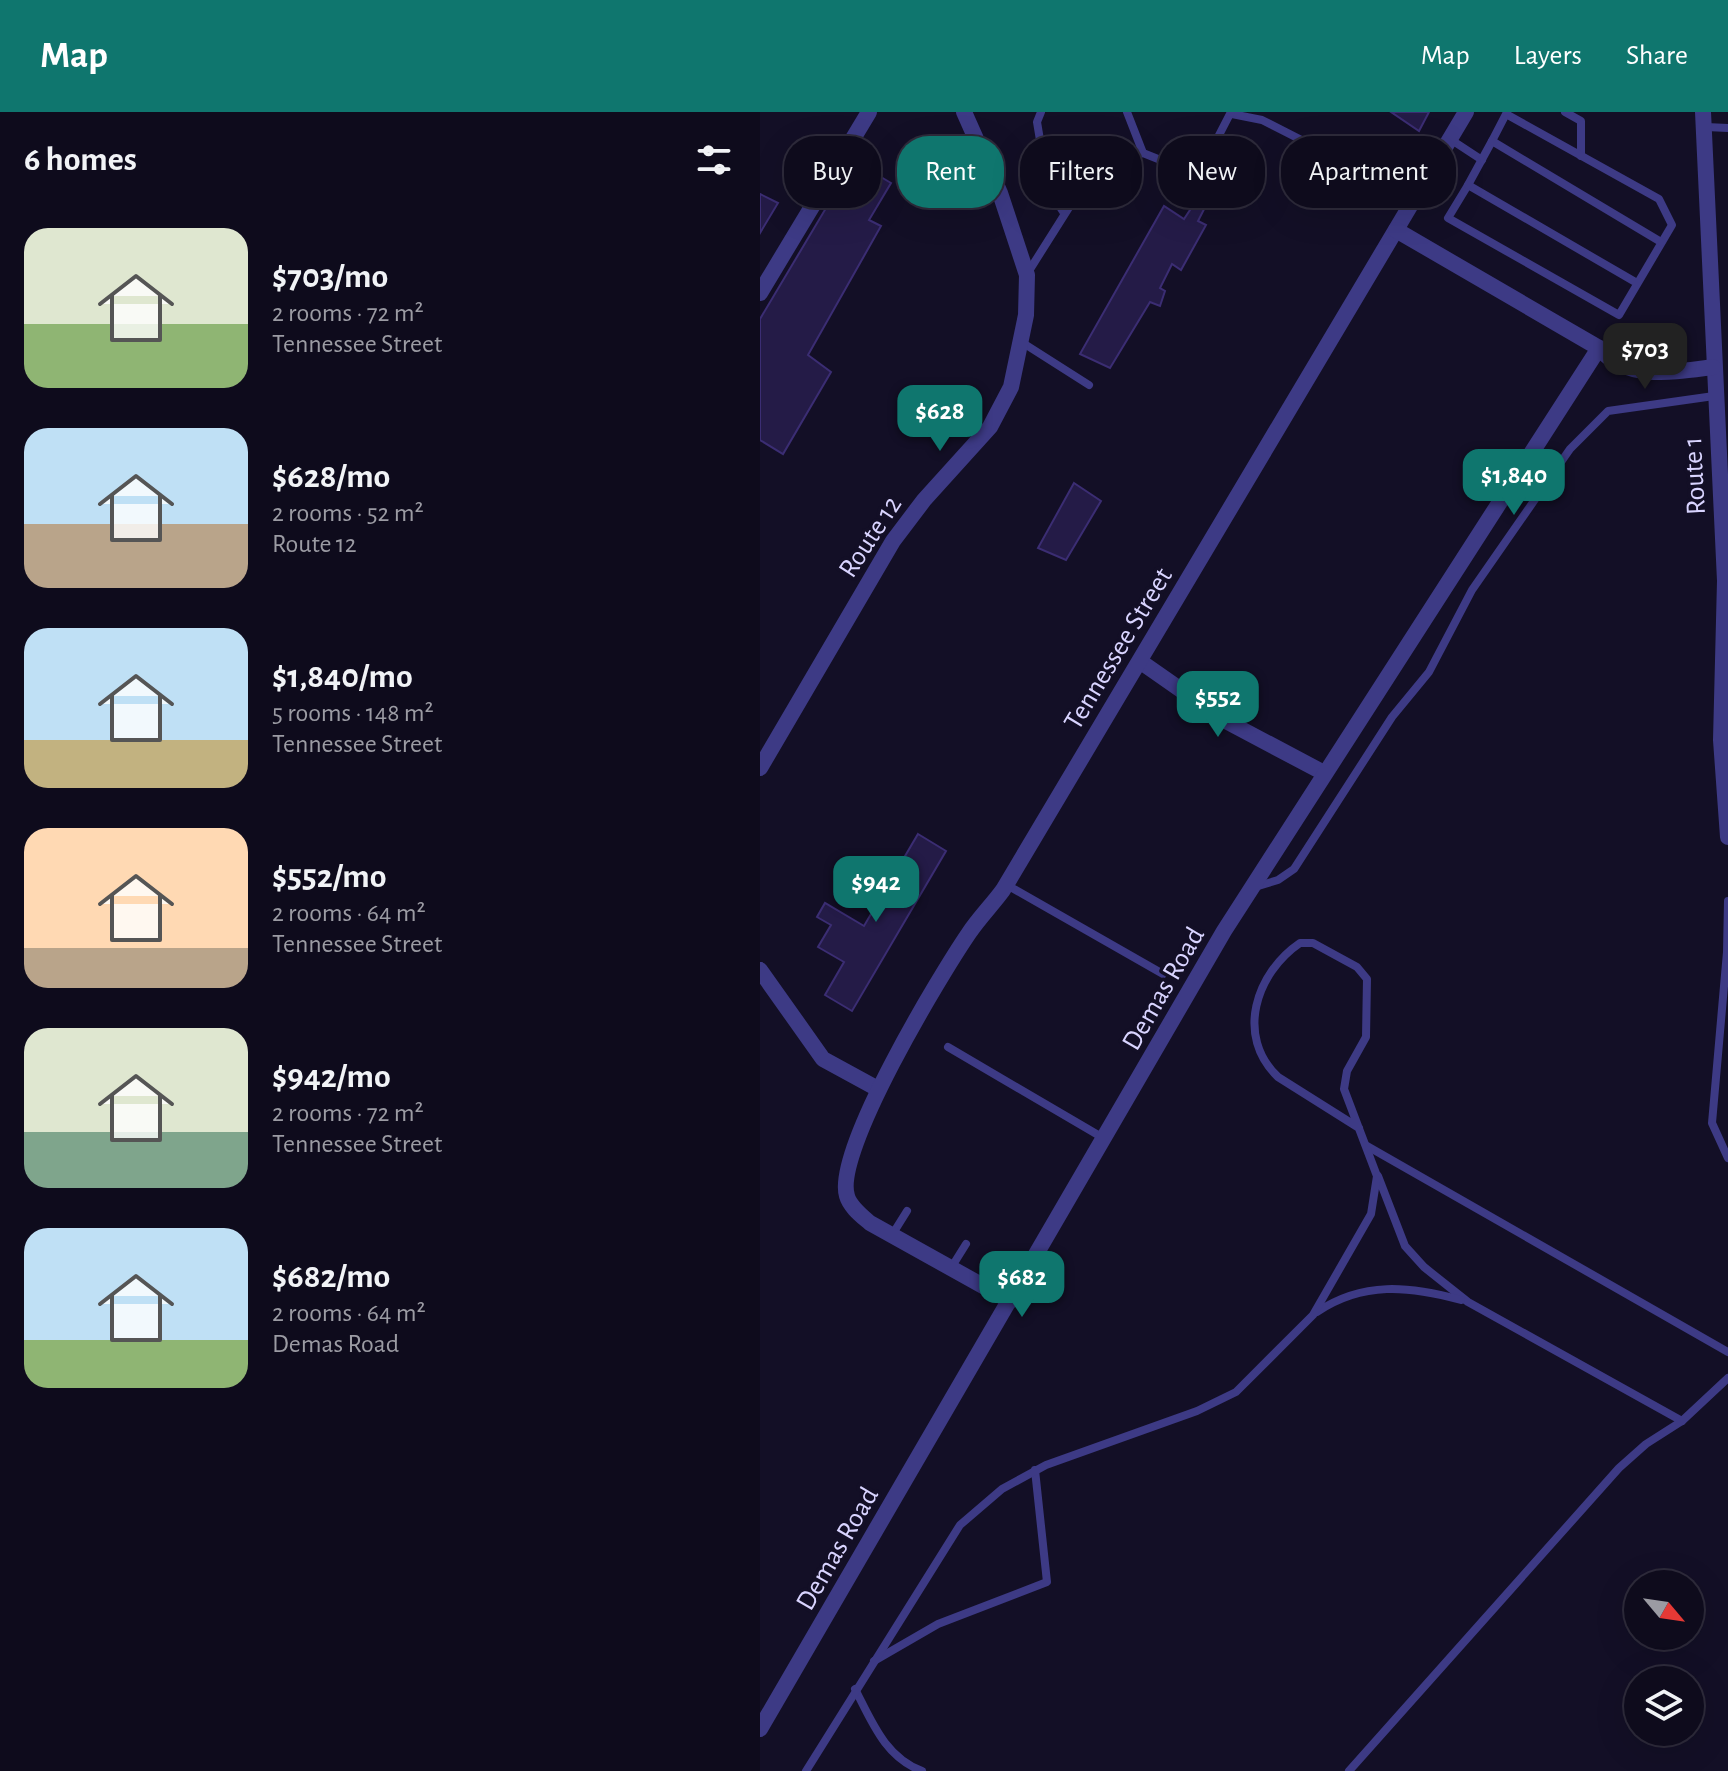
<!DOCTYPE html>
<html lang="en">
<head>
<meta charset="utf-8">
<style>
  :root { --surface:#0e0b1c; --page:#171425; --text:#f1f3f6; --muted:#9b9ba3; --line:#2e2b3b; --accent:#0f766e }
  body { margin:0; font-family:"Alegreya Sans",sans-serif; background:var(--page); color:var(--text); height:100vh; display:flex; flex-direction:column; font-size:30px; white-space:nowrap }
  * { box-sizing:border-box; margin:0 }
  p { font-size:26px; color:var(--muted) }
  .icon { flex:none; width:44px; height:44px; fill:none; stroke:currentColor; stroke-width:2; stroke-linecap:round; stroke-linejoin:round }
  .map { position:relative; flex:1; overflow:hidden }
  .details { display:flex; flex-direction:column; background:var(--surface); width:760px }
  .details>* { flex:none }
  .banner { position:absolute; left:24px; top:24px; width:760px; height:72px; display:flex; gap:16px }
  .needle { width:52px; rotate:119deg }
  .buttons { position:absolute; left:864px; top:1458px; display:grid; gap:16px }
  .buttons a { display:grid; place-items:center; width:80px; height:80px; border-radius:50%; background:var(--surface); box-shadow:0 8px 32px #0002,0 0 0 2px var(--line); font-size:40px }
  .price { position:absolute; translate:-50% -68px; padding:0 18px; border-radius:16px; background:var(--accent); color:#fff; font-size:26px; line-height:52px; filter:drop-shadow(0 2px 4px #0008) }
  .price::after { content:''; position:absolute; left:50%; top:48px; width:24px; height:18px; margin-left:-12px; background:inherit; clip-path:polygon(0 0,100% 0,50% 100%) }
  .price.active { background:#222; color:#fff }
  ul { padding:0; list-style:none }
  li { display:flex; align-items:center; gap:24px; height:200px; padding:0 24px }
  li span { display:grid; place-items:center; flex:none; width:224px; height:160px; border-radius:24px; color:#555 }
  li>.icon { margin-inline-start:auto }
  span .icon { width:96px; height:96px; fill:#fffc; stroke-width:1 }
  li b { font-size:34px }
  h2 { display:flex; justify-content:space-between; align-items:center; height:96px; padding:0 24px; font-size:34px }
  .pill { padding:0 28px; border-radius:32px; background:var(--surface); box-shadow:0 8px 32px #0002,0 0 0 2px var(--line); font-size:28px; line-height:72px }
  .pill.active { background:var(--accent); color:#fff }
  header { display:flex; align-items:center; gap:48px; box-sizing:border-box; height:112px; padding:0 40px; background:var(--accent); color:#fff }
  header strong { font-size:38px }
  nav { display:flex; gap:44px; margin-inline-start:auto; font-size:28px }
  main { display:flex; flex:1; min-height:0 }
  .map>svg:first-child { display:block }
</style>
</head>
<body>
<header>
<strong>Map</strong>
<nav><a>Map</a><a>Layers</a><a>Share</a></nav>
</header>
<main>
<section class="details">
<h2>6 homes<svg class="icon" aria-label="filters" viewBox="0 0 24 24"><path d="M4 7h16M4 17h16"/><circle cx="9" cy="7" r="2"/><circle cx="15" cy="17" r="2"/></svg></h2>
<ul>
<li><span style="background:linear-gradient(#dfe7d0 60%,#8fb573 0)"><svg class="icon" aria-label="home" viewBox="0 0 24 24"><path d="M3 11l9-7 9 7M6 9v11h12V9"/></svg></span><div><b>$703/mo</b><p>2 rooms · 72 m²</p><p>Tennessee Street</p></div></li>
<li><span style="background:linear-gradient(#bfe0f5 60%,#b9a48a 0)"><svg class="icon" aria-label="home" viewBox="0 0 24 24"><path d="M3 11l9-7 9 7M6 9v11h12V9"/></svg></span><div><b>$628/mo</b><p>2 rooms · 52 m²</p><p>Route 12</p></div></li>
<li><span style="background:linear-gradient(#bfe0f5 70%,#c2b280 0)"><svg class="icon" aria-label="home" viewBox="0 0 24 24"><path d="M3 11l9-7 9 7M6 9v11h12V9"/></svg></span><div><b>$1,840/mo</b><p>5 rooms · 148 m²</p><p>Tennessee Street</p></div></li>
<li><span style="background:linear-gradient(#ffd9b3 75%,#b9a48a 0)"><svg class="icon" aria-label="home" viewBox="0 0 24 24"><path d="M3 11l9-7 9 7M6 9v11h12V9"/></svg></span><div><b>$552/mo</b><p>2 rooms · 64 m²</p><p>Tennessee Street</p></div></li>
<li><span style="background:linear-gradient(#dfe7d0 65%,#7fa58c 0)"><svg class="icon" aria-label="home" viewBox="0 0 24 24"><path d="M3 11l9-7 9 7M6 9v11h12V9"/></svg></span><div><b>$942/mo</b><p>2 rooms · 72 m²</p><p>Tennessee Street</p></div></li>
<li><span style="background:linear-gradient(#bfe0f5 70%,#8fb573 0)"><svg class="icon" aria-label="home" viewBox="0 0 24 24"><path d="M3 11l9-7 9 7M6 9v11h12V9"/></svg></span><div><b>$682/mo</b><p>2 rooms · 64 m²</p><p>Demas Road</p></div></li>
</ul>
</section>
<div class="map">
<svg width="968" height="1659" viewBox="0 0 968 1659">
  <rect width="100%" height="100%" fill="#130f26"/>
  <!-- building -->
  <g fill="#241b47" stroke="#3b2d73" stroke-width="2">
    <path d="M631,0H669L659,19Z"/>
    <path d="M94,49L131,71L109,108L121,114L48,243L71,260L23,342L0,328V207Z"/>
    <path d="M451,66L458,70L438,109L446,113L421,158L412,152L400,176L405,179L400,194L390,190L350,256L320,242L404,94L424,107Z"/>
    <path d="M0,82L18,91L0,121Z"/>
    <path d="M314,371L341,389L306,448L278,436Z"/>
    <path d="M158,722L186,739L92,899L65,883L84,850L58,835L71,813L57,805L65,791L104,814Z"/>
  </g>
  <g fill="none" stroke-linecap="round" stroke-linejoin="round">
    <!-- service -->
    <g stroke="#3d3a85" stroke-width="8">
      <path d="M281,0L277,10L288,76L304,101"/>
      <path d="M367,0L383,41"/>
      <path d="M805,0L821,9V44"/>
      <path d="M472,2L502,8L561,38"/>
      <path d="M946,15L968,16"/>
      <path d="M690,27L722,48"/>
      <path d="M732,29L746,2L899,87L912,113L859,203L688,106L708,73L877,171"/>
      <path d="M708,73L732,29L901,130"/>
      <path d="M267,162L327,67L353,42L383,41L408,51L429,47L457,27L471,0"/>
      <path d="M263,231L329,273"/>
      <path d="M247,773L403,862"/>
      <path d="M495,775L518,768L534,757L632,605L669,560L712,478L810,337L848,299L954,284"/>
      <path d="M968,789L967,840L952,1011L968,1046"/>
      <path d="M188,935L345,1027"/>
      <path d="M607,1034L968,1240"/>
      <path d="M618,1064L645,1134L664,1155L708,1190L922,1309"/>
      <path d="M132,1123L147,1099"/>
      <path d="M191,1156L206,1132"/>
      <path d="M557,1200C603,1169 649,1174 701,1188"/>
      <path d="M114,1549L178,1512L287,1470L275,1358"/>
      <path d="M95,1577C112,1610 125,1645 162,1659"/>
      <path d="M46,1659L200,1413L242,1377L286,1353L437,1299L476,1280L553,1203L611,1102L617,1064L584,977L587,959L606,925L607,867L597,855L553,831H540C496,861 475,924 518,965L599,1016"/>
      <path d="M589,1659L859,1356L886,1332L922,1309L968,1266"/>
    </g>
    <!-- minor -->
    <g stroke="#3d3a85" stroke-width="16">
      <path d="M943,0L965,469L961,628L968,725"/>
      <path d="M0,181L109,0"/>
      <path d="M839,236C867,269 914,260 953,255"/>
      <path d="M381,550L464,608L564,661"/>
      <path d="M0,656L133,429L164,388L230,315L251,275L266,203L267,163L240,81L204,0"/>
      <path d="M0,858L63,947L118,977"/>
      <path d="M250,1189L110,1111C102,1104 90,1095 87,1084C73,1040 181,862 209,821C219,806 232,793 243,778L706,0"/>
      <path d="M0,1617L464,819L839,236L636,118"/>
    </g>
  </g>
  <g text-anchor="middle" stroke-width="7" stroke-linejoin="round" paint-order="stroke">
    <!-- street labels -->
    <g font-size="28" fill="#d9d4ff" stroke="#130f26">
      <text transform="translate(933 364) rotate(-93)" y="10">Route 1</text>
      <text transform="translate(109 424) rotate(-57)" y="10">Route 12</text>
      <text transform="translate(357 536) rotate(-59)" y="10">Tennessee Street</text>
      <text transform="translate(402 876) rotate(-60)" y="10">Demas Road</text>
      <text transform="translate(76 1436) rotate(-60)" y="10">Demas Road</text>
    </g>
  </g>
</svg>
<div class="buttons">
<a><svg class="needle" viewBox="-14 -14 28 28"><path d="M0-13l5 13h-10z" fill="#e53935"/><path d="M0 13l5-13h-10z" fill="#9b9ba3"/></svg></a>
<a><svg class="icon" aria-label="layers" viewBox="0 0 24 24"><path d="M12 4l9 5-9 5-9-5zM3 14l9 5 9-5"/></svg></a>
</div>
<b class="price active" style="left:885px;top:279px">$703</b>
<b class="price" style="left:180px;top:341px">$628</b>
<b class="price" style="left:754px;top:405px">$1,840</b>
<b class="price" style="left:458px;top:627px">$552</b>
<b class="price" style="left:116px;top:812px">$942</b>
<b class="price" style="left:262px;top:1207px">$682</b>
<div class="banner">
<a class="pill">Buy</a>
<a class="pill active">Rent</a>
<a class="pill">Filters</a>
<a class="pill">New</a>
<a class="pill">Apartment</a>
</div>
</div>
</main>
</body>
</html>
